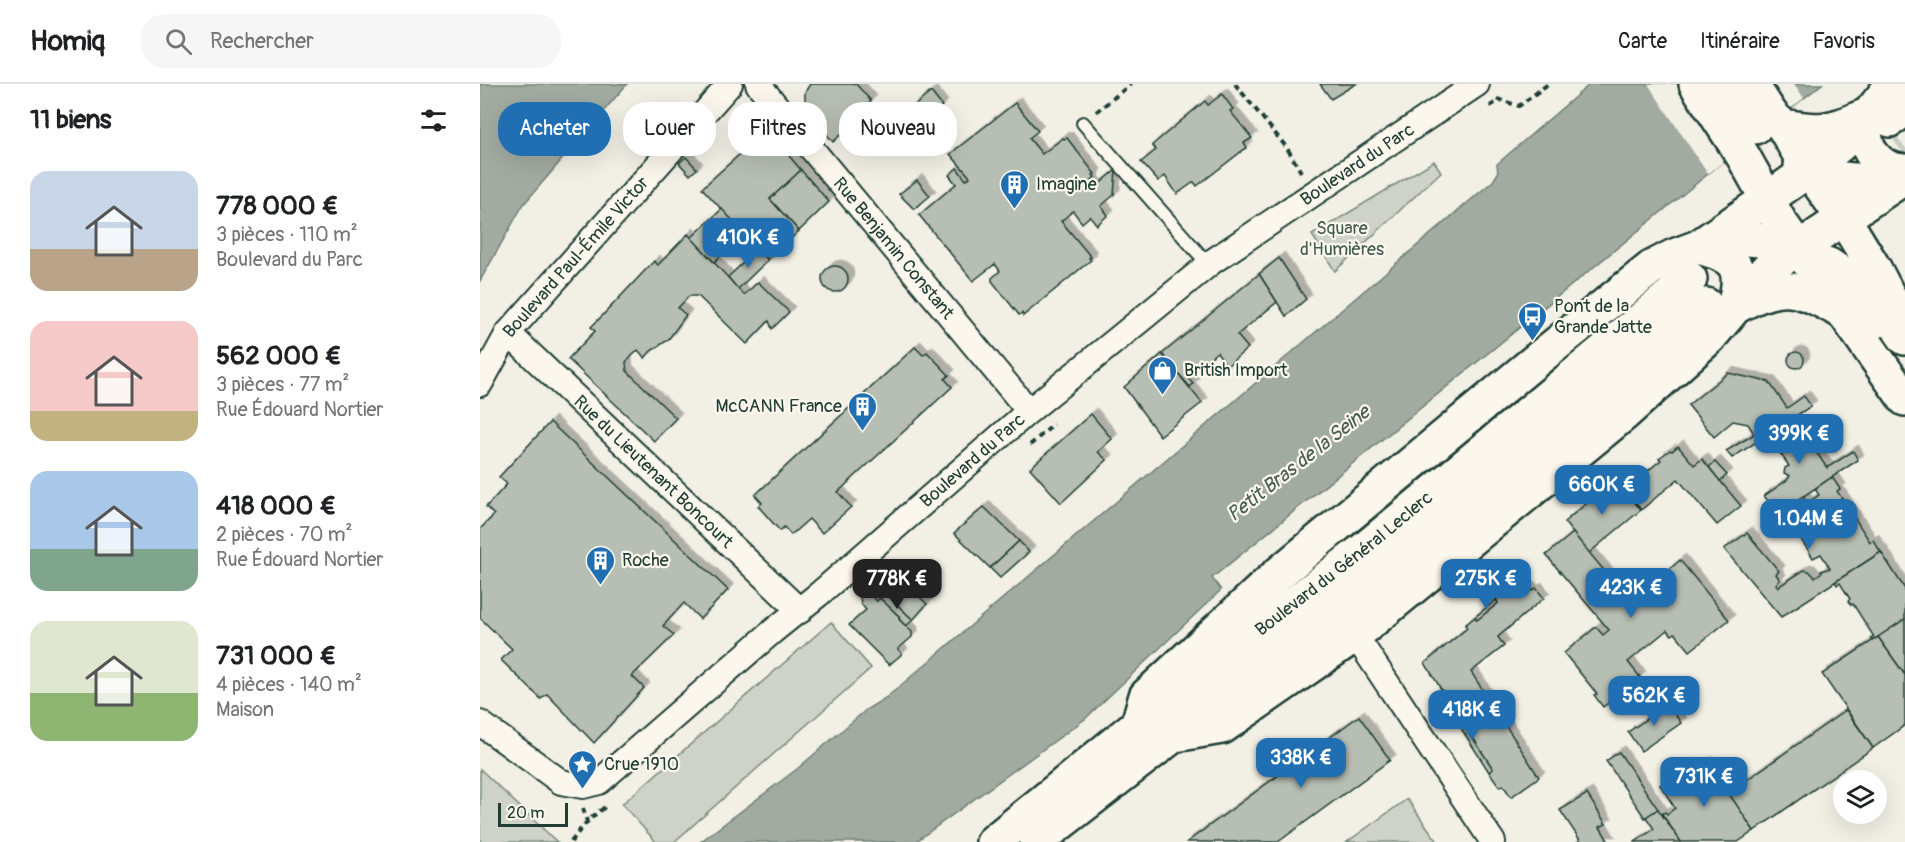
<!DOCTYPE html>
<html lang="fr">
<head>
<meta charset="utf-8">
<style>
  :root { --surface:#fff; --page:#f6f6f6; --text:#202124; --muted:#757577; --line:#e0e0e0; --accent:#1f6fb2 }
  body { margin:0; font-family:Pangolin,sans-serif; background:var(--page); color:var(--text); height:100vh; display:flex; flex-direction:column; font-size:22px; white-space:nowrap }
  * { box-sizing:border-box; margin:0 }
  p { font-size:20px; color:var(--muted) }
  .icon { flex:none; width:33px; height:33px; fill:none; stroke:currentColor; stroke-width:2; stroke-linecap:round; stroke-linejoin:round }
  .map { position:relative; flex:1; overflow:hidden }
  .details { display:flex; flex-direction:column; background:var(--surface); width:480px }
  .details>* { flex:none }
  .guide { position:absolute; left:18px; top:18px; width:570px; height:54px; display:flex; gap:12px }
  .fabs { position:absolute; left:1353px; top:686px; display:grid; gap:12px }
  .fabs a { display:grid; place-items:center; width:54px; height:54px; border-radius:50%; background:var(--surface); box-shadow:0 6px 24px #0002; font-size:30px }
  .scale { position:absolute; left:18px; bottom:15px; width:70px; box-sizing:border-box; padding-left:6px; border:3px solid #1f3d34; border-top:0; font-size:16px; line-height:21px; white-space:nowrap; color:#1f3d34; -webkit-text-stroke:4px #fbf7ec; paint-order:stroke }
  .price { position:absolute; translate:-50% -51px; padding:0 14px; border-radius:12px; background:var(--accent); color:#fff; font-size:20px; line-height:39px; filter:drop-shadow(0 2px 3px #0008) }
  .price::after { content:''; position:absolute; left:50%; top:36px; width:18px; height:14px; margin-left:-9px; background:inherit; clip-path:polygon(0 0,100% 0,50% 100%) }
  .price.active { background:#222; color:#fff }
  ul { padding:0; list-style:none }
  li { display:flex; align-items:center; gap:18px; height:150px; padding:0 30px }
  li span { display:grid; place-items:center; flex:none; width:168px; height:120px; border-radius:18px; color:#555 }
  li>.icon { margin-inline-start:auto }
  span .icon { width:72px; height:72px; fill:#fffc; stroke-width:1 }
  li b { font-size:26px }
  h2 { display:flex; justify-content:space-between; align-items:center; height:72px; padding:0 30px; font-size:26px }
  .pill { padding:0 21px; border-radius:24px; background:var(--surface); box-shadow:0 6px 24px #0002; font-size:21px; line-height:54px }
  .pill.active { background:var(--accent); color:#fff }
  header { display:flex; align-items:center; gap:36px; box-sizing:border-box; height:84px; padding:0 30px; background:var(--surface); border-bottom:2px solid var(--line) }
  header strong { font-size:28px }
  nav { display:flex; gap:33px; margin-inline-start:auto; font-size:21px }
  .search { width:420px; height:54px; background:var(--page); display:flex; align-items:center; gap:15px; box-sizing:border-box; padding:0 21px; border-radius:24px; color:var(--muted); font-size:22px }
  main { display:flex; flex:1; min-height:0 }
  .map>svg:first-child { display:block }
</style>
</head>
<body>
<header>
<strong>Homiq</strong>
<div class="search"><svg class="icon" aria-label="search" viewBox="0 0 24 24"><circle cx="10" cy="10" r="6"/><path d="M15 15l6 6"/></svg>Rechercher</div>
<nav><a>Carte</a><a>Itinéraire</a><a>Favoris</a></nav>
</header>
<main>
<section class="details">
<h2>11 biens<svg class="icon" aria-label="filters" viewBox="0 0 24 24"><path d="M4 7h16M4 17h16"/><circle cx="9" cy="7" r="2"/><circle cx="15" cy="17" r="2"/></svg></h2>
<ul>
<li><span style="background:linear-gradient(#c9d6e8 65%,#b9a48a 0)"><svg class="icon" aria-label="home" viewBox="0 0 24 24"><path d="M3 11l9-7 9 7M6 9v11h12V9"/></svg></span><div><b>778 000 €</b><p>3 pièces · 110 m²</p><p>Boulevard du Parc</p></div></li>
<li><span style="background:linear-gradient(#f6c9c9 75%,#c2b280 0)"><svg class="icon" aria-label="home" viewBox="0 0 24 24"><path d="M3 11l9-7 9 7M6 9v11h12V9"/></svg></span><div><b>562 000 €</b><p>3 pièces · 77 m²</p><p>Rue Édouard Nortier</p></div></li>
<li><span style="background:linear-gradient(#a9c7e8 65%,#7fa58c 0)"><svg class="icon" aria-label="home" viewBox="0 0 24 24"><path d="M3 11l9-7 9 7M6 9v11h12V9"/></svg></span><div><b>418 000 €</b><p>2 pièces · 70 m²</p><p>Rue Édouard Nortier</p></div></li>
<li><span style="background:linear-gradient(#dfe7d0 60%,#8fb573 0)"><svg class="icon" aria-label="home" viewBox="0 0 24 24"><path d="M3 11l9-7 9 7M6 9v11h12V9"/></svg></span><div><b>731 000 €</b><p>4 pièces · 140 m²</p><p>Maison</p></div></li>
</ul>
</section>
<div class="map">
<svg width="1425" height="758" viewBox="0 0 1425 758">
  <defs>
    <filter id="shadow"><feDropShadow dx="5.5" dy="-5.5" stdDeviation="0" flood-color="#0004"/></filter>
  </defs>
  <rect width="100%" height="100%" fill="#f2f0e5"/>
  <filter id="ink" filterUnits="userSpaceOnUse"><feTurbulence type="fractalNoise" baseFrequency=".0167" numOctaves="2"/><feDisplacementMap in="SourceGraphic" scale="12" xChannelSelector="R" yChannelSelector="G"/><feConvolveMatrix kernelMatrix="1 2 1 2 8 2 1 2 1" color-interpolation-filters="sRGB"/></filter>
  <g filter="url(#ink)">
    <!-- green -->
    <g fill="#cfd2c8" stroke="#77887e" stroke-width="1.5">
      <path d="M954,77L961,88L855,187L832,151Z"/>
      <path d="M351,538L391,584L194,758H176L142,720Z"/>
      <path d="M0,685L77,758H0Z"/>
      <path d="M927,715L958,758H867Z"/>
    </g>
    <!-- water -->
    <g fill="#a2aba1" stroke="#6e7f75" stroke-width="1.5">
      <path d="M0,0H147L43,121L0,197Z"/>
      <path d="M1110,0H1342L1228,90L732,494L741,506L605,635L435,758H220L317,685L387,625L407,613L420,602L1013,97L1018,89L1017,80Z"/>
    </g>
    <!-- pier -->
    <path fill="#f2f0e5" d="M1168,0H1314L1324,14L1228,90Z"/>
    <!-- building -->
    <g fill="#b7beb3" stroke="#1f3d34" stroke-width="1.5" filter="url(#shadow)">
      <path d="M330,0H376L391,17L376,30L379,34L353,58L325,25V8Z"/>
      <path d="M840,0H876L851,15Z"/>
      <path d="M451,8L462,22L422,56L410,42Z"/>
      <path d="M742,10L753,25L750,27L772,54L764,59L767,63L717,102L714,98L697,110L685,92L678,97L661,78L676,66L672,61L725,17L728,21Z"/>
      <path d="M535,19L558,47L549,54L562,70L583,54L584,55L587,54L615,90L613,91L615,93L612,96L617,102L636,86L634,111L621,122L628,131L617,141L610,132L602,139L593,127L581,137L611,173L609,174L611,176L543,232L542,229L539,231L512,197V194L520,187L515,180L493,197L439,131L476,100L469,91L477,84L486,96L490,93L470,70Z"/>
      <path d="M287,46L321,86L290,115L319,147L288,176L222,104Z"/>
      <path d="M206,73L217,85L210,91L199,79Z"/>
      <path d="M321,86L349,118L319,147L290,115Z"/>
      <path d="M437,96L450,112L434,125L419,110Z"/>
      <path d="M242,125L265,150L234,178L211,154Z"/>
      <path d="M208,150L264,211L278,198L309,228L292,245L289,237L267,260L218,212H209L198,224L206,231L188,256L171,267L165,274L158,266L146,278L147,287L196,334L174,357L88,275L115,247L111,243L123,231L174,177L178,181Z"/>
      <path d="M278,165L288,176L258,205L248,193Z"/>
      <path d="M799,174L826,215L806,232L779,190Z"/>
      <circle cx="355" cy="195" r="13"/>
      <path d="M779,190L797,218L757,251L768,264L747,282L737,268L707,293L713,300L710,303L682,270Z"/>
      <path d="M435,263L443,271L447,268L469,291L465,295L472,303L358,408L371,423L342,449L329,435L311,451L304,443L300,447L278,422L282,419L275,411Z"/>
      <circle cx="1316" cy="276" r="8"/>
      <path d="M682,270L722,319L680,352L644,303Z"/>
      <path d="M1248,289L1289,298L1307,324L1324,312L1331,322L1252,374L1246,367L1273,351V348L1268,340L1253,337L1234,353L1208,321Z"/>
      <path d="M611,330L632,355L618,368L627,376L581,419L550,384Z"/>
      <path d="M1313,334L1347,384L1373,367L1378,376L1298,429L1284,412L1307,396L1310,392L1304,389L1305,384L1309,382L1296,363L1283,366L1277,358Z"/>
      <path d="M70,338L248,506L220,535L204,519L183,542L194,551L152,592L164,604L114,659L67,610L61,615L21,576L32,565L0,534V445L14,431L6,423L27,400L19,393Z"/>
      <path d="M1198,362L1214,381L1222,375L1261,422L1237,441L1198,395L1161,426L1145,406L1181,376L1179,374L1190,366L1192,367Z"/>
      <path d="M1235,378L1247,391L1240,397L1229,383Z"/>
      <path d="M1352,393L1360,405L1357,407L1390,458L1393,456L1401,468L1301,533L1244,465L1267,449L1299,487L1296,490L1300,496L1296,500L1298,503L1324,486L1329,487L1335,493L1342,488L1341,487L1350,484L1341,470L1333,474L1319,452L1326,447L1318,433L1310,438L1302,426L1323,412L1327,419L1339,411L1335,405Z"/>
      <path d="M1136,395L1161,426L1109,469L1084,438Z"/>
      <path d="M504,423L539,457L510,484L474,449Z"/>
      <path d="M1093,449L1151,519L1200,476L1249,536L1210,567L1195,549L1192,551L1187,546L1148,578L1160,593L1149,603L1152,607L1135,622L1131,617L1123,623L1114,611L1117,610L1084,569L1116,543L1123,551L1129,546L1066,471Z"/>
      <path d="M539,457L549,468L520,494L510,484Z"/>
      <path d="M1401,468L1425,505V535L1393,557L1391,554L1394,553L1373,520L1371,521L1368,517L1370,515L1360,499L1357,501L1355,498Z"/>
      <path d="M421,495L447,520L433,536L405,509Z"/>
      <path d="M1044,497L1052,507L1056,504L1064,514L1018,553L1024,562L991,588L1059,693L1031,713L1023,701L1020,703L1009,688L1013,685L974,625L970,627L961,612L964,610L945,579L987,544L985,541L995,533L997,536L1018,519L1016,516L1025,508L1028,511Z"/>
      <path d="M386,508L397,517L400,514L420,533L419,535L432,548V553L418,565L422,570L409,581L369,541L386,526L381,520L380,513Z"/>
      <path d="M405,509L433,536L426,542L419,535L420,533L400,514Z"/>
      <path d="M1016,516L1018,519L997,536L995,533Z"/>
      <path d="M1425,535V591L1398,553Z"/>
      <path d="M1398,553L1425,591V641L1393,664L1342,590Z"/>
      <path d="M1188,620L1201,639L1161,667L1148,648Z"/>
      <path d="M974,625L1013,685L1009,688L970,627Z"/>
      <path d="M1366,626L1393,664L1274,747L1248,709Z"/>
      <path d="M879,632L910,676L798,758H707Z"/>
      <path d="M1139,668L1178,725L1165,734L1126,677Z"/>
      <path d="M1228,678L1274,747L1258,758H1201L1182,730L1185,728L1187,730L1195,724L1180,701L1213,680L1216,685Z"/>
      <path d="M1107,710L1126,740L1120,743L1129,758H1097L1100,756L1080,726Z"/>
      <path d="M1178,725L1201,758H1155L1174,745L1166,733Z"/>
    </g>
    <g fill="none" stroke-linecap="round" stroke-linejoin="round">
      <!-- primary-tunnel -->
      <path stroke="#c8ccc2" stroke-width="33" stroke-dasharray="33 16" stroke-linecap="butt" d="M1383,97L1425,63"/>
      <defs>
        <path id="service" d="M603,39L728,180"/>
        <g id="minor">
          <path id="s1" d="M278,0L549,327"/>
          <path id="s2" d="M28,249L320,527"/>
          <path id="s3" d="M0,300L28,249L250,0"/>
          <path d="M875,551L1013,758"/>
          <path id="s4" d="M0,639L81,698L103,702L119,698L293,547L339,510L549,327L733,177L997,0"/>
        </g>
        <g id="primary">
          <path d="M1216,0L1263,72L1300,138L1425,315"/>
          <path d="M1245,0L1275,43"/>
          <path d="M1271,0L1292,32L1303,42L1329,86L1364,135L1394,184L1418,230L1420,247L1425,254"/>
          <path d="M1389,30C1387,36 1385,42 1385,48C1386,70 1403,87 1425,87"/>
          <path d="M1410,36L1425,25"/>
          <path d="M1303,42C1338,48 1350,48 1382,33"/>
          <path d="M1321,82C1352,99 1389,99 1422,90"/>
          <path d="M1228,160L1250,154L1282,156L1349,181L1374,198L1401,236"/>
          <path d="M1218,163C1258,173 1264,184 1254,223"/>
          <path d="M1259,221C1304,197 1317,203 1361,227"/>
          <path d="M658,640L666,612L797,491L1054,278L1171,184L1194,172L1218,163L1329,86L1360,61L1389,30L1413,0"/>
          <path d="M695,651L742,643L875,551L1144,330L1230,253L1286,186L1425,93"/>
          <path id="s5" d="M513,758L658,640L887,463L1210,195"/>
          <path d="M556,758L859,523L1226,221"/>
        </g>
      </defs>
      <!-- service casing -->
      <use href="#service" stroke="#1f3d34" stroke-width="16"/>
      <!-- minor casing -->
      <use href="#minor" stroke="#1f3d34" stroke-width="28"/>
      <!-- primary casing -->
      <use href="#primary" stroke="#1f3d34" stroke-width="38"/>
      <!-- path -->
      <g stroke="#1f3d34" stroke-width="4" stroke-dasharray="6 4.5" stroke-linecap="butt">
        <path d="M755,0L807,64L821,88"/>
        <path d="M1017,15L1039,22L1068,0"/>
        <path d="M1010,22L1020,16"/>
        <path d="M616,28L651,0"/>
        <path d="M550,361L574,340"/>
        <path d="M103,724L107,738"/>
        <path d="M120,727L126,722"/>
        <path d="M91,758L103,742L120,726"/>
      </g>
      <!-- service -->
      <use href="#service" stroke="#fbf7ec" stroke-width="12"/>
      <!-- minor -->
      <use href="#minor" stroke="#fbf7ec" stroke-width="24"/>
      <!-- primary -->
      <use href="#primary" stroke="#fbf7ec" stroke-width="33"/>
    </g>
  </g>
  <!-- icons -->
  <defs>
    <symbol id="building-pin" viewBox="-11 -11 22 30"><path d="M0 17L-7.5 6A9.5 9.5 0 1 1 7.5 6Z" fill="#1f6fb2" stroke="#fbf7ec"/><path d="M-4-6H4V6H1V3H-1V6H-4ZM-2.5-4.3h1.7v1.8h-1.7ZM.8-4.3h1.7v1.8H.8ZM-2.5-1h1.7V.8h-1.7ZM.8-1h1.7V.8H.8Z" fill="#fff"/></symbol>
    <symbol id="bus-pin" viewBox="-11 -11 22 30"><path d="M0 17L-7.5 6A9.5 9.5 0 1 1 7.5 6Z" fill="#1f6fb2" stroke="#fbf7ec"/><path d="M-5-6H5V4H4V6H2V4H-2V6H-4V4H-5ZM-3.5-4V0h7V-4ZM-3.5 1.2v1.5H-2V1.2ZM2 1.2v1.5H3.5V1.2Z" fill="#fff"/></symbol>
    <symbol id="shop-pin" viewBox="-11 -11 22 30"><path d="M0 17L-7.5 6A9.5 9.5 0 1 1 7.5 6Z" fill="#1f6fb2" stroke="#fbf7ec"/><path d="M-5-2.5h2.3a2.7 3.5 0 0 1 5.4 0H5L5.5 6h-11ZM-1.5-2.5h3a1.5 2.3 0 0 0-3 0Z" fill="#fff"/></symbol>
    <symbol id="sight-pin" viewBox="-11 -11 22 30"><path d="M0 17L-7.5 6A9.5 9.5 0 1 1 7.5 6Z" fill="#1f6fb2" stroke="#fbf7ec"/><path d="M0-6L1.8-2.2L6-1.7L2.9 1.2L3.7 5.4L0 3.3L-3.7 5.4L-2.9 1.2L-6-1.7L-1.8-2.2Z" fill="#fff"/></symbol>
  </defs>
  <g fill-rule="evenodd">
    <use href="#building-pin" x="518" y="84" width="33" height="45"/>
    <use href="#bus-pin" x="1036" y="216" width="33" height="45"/>
    <use href="#shop-pin" x="666" y="270" width="33" height="45"/>
    <use href="#building-pin" x="366" y="306" width="33" height="45"/>
    <use href="#building-pin" x="104" y="460" width="33" height="45"/>
    <use href="#sight-pin" x="86" y="664" width="33" height="45"/>
  </g>
  <g text-anchor="middle" stroke-width="4.5" stroke-linejoin="round" paint-order="stroke">
    <!-- street labels -->
    <g font-size="18" fill="#1f3d34" stroke="#fbf7ec">
      <text dy="6" stroke="none"><textPath href="#s4" startOffset="1118">Boulevard du Parc</textPath></text>
      <text dy="6" stroke="none"><textPath href="#s1" startOffset="213">Rue Benjamin Constant</textPath></text>
      <text dy="6" stroke="none"><textPath href="#s3" startOffset="160">Boulevard Paul-Émile Victor</textPath></text>
      <text dy="6" stroke="none"><textPath href="#s4" startOffset="632">Boulevard du Parc</textPath></text>
      <text dy="6" stroke="none"><textPath href="#s2" startOffset="201">Rue du Lieutenant Boncourt</textPath></text>
      <text dy="6" stroke="none"><textPath href="#s5" startOffset="448">Boulevard du Général Leclerc</textPath></text>
    </g>
    <!-- poi labels -->
    <g font-size="18" fill="#1f3d34" stroke="#fbf7ec" text-anchor="start">
      <text x="556" y="106">Imagine</text>
      <text x="1074" y="228">Pont de la<tspan x="1074" dy="21">Grande Jatte</tspan></text>
      <text x="704" y="292">British Import</text>
      <text x="362" y="328" text-anchor="end">McCANN France</text>
      <text x="142" y="482">Roche</text>
      <text x="124" y="686">Crue 1910</text>
    </g>
    <!-- park labels -->
    <g font-size="18" fill="#425b52" stroke="#fbf7ec">
      <text x="862" y="150">Square<tspan x="862" dy="21">d'Humières</tspan></text>
    </g>
    <!-- water labels -->
    <g font-size="20" font-style="italic" fill="#465e55" stroke="#fbf7ec">
      <text transform="translate(818 379) rotate(-38)" y="7">Petit Bras de la Seine</text>
    </g>
  </g>
</svg>
<div class="fabs">
<a><svg class="icon" aria-label="layers" viewBox="0 0 24 24"><path d="M12 4l9 5-9 5-9-5zM3 14l9 5 9-5"/></svg></a>
</div>
<div class="scale">20 m</div>
<b class="price" style="left:268px;top:185px">410K €</b>
<b class="price" style="left:1319px;top:381px">399K €</b>
<b class="price" style="left:1122px;top:432px">660K €</b>
<b class="price" style="left:1329px;top:466px">1.04M €</b>
<b class="price active" style="left:417px;top:526px">778K €</b>
<b class="price" style="left:1006px;top:526px">275K €</b>
<b class="price" style="left:1151px;top:535px">423K €</b>
<b class="price" style="left:1174px;top:643px">562K €</b>
<b class="price" style="left:992px;top:657px">418K €</b>
<b class="price" style="left:821px;top:705px">338K €</b>
<b class="price" style="left:1224px;top:724px">731K €</b>
<div class="guide">
<a class="pill active">Acheter</a>
<a class="pill">Louer</a>
<a class="pill">Filtres</a>
<a class="pill">Nouveau</a>
</div>
</div>
</main>
</body>
</html>
